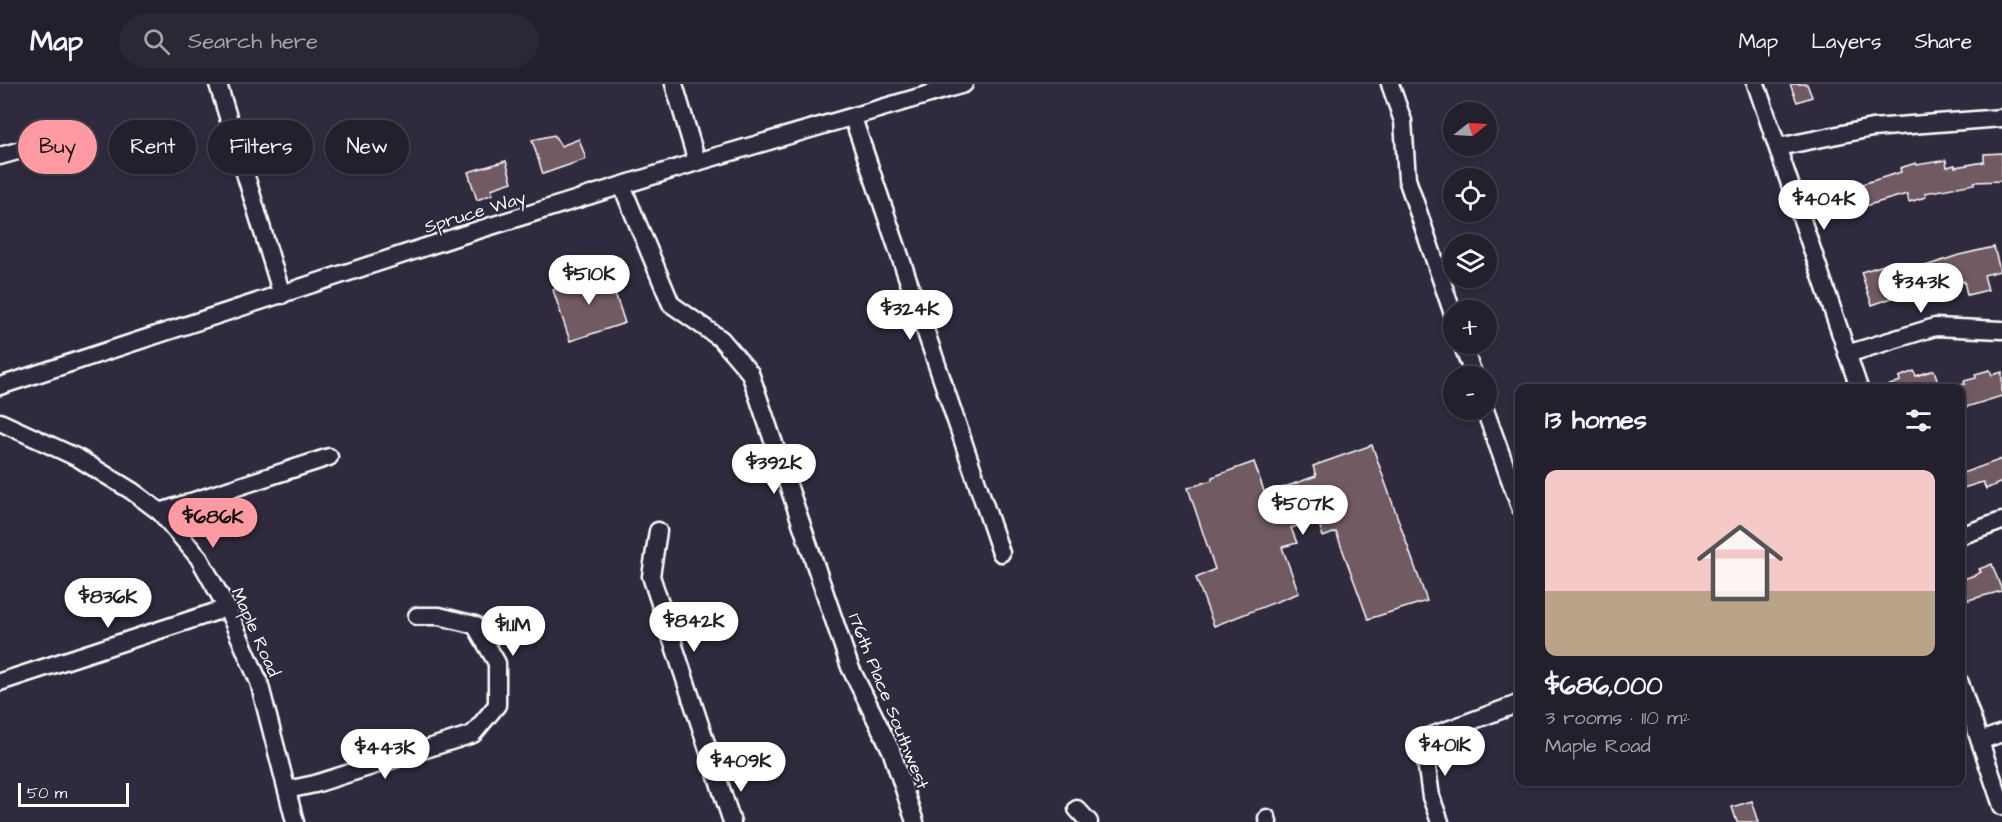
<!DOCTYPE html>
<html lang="en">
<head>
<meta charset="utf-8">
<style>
  :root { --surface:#23202e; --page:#2b2836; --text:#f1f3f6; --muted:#a3a3aa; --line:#403e4a; --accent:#ff9aa2 }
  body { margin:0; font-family:"Architects Daughter",sans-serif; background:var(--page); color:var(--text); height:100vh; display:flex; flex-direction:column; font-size:22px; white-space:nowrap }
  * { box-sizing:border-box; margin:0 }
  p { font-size:20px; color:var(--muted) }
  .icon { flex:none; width:33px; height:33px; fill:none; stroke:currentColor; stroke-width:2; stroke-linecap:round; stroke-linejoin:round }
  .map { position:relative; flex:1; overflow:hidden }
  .side { position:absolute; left:1515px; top:300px; width:450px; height:402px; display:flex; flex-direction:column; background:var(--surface); border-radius:12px; box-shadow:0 3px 9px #0003,0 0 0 2px var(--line) }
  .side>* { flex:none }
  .banner { position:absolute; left:18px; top:36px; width:570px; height:54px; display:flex; gap:12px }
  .needle { width:39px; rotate:72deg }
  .fabs { position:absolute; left:1443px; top:18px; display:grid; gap:12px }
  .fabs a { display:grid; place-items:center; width:54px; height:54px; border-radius:50%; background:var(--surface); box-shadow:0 3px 9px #0003,0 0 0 2px var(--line); font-size:30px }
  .scale { position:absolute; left:18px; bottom:15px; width:111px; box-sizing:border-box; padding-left:6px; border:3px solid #fff; border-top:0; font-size:16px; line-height:21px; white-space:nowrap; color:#fff; -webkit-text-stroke:4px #2f2a3d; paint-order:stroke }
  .price { position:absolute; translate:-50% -51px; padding:0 14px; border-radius:21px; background:#fff; color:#222; font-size:20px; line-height:39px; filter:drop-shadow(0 2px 3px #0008) }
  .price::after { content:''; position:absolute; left:50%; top:36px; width:18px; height:14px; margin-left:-9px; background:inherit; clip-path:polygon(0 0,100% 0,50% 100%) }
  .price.active { background:var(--accent); color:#111 }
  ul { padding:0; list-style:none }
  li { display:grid; align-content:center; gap:12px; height:318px; padding:0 30px }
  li+li { border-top:2px solid var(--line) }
  li span { display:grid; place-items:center; height:186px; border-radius:12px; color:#555 }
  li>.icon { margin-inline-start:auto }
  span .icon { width:108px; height:108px; fill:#fffc; stroke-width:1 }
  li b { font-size:26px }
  h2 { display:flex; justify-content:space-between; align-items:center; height:72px; padding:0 30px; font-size:26px }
  .tag { padding:0 21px; border-radius:27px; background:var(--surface); box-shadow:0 3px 9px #0003,0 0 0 2px var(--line); font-size:21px; line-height:54px }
  .tag.active { background:var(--accent); color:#111 }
  header { display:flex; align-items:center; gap:36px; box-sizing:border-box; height:84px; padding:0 30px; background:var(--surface); border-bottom:2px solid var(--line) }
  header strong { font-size:28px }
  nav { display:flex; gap:33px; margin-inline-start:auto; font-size:21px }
  .search { width:420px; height:54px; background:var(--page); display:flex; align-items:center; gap:15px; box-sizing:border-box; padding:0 21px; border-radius:33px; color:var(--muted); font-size:22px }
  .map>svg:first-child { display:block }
</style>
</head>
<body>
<header>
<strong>Map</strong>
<div class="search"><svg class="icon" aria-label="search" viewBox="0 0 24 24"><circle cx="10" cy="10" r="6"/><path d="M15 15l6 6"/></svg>Search here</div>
<nav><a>Map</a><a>Layers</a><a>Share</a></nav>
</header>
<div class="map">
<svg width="2002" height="738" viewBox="0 0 2002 738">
  <rect width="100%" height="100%" fill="#2f2a3d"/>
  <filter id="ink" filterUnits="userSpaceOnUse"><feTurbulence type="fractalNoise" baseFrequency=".0167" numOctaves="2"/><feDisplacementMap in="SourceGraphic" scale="12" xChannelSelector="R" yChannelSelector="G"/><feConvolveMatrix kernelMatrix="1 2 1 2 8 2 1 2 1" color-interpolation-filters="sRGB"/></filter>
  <g filter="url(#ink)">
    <!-- building -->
    <g fill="#725a64" stroke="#fff" stroke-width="1.5">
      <path d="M1790,0H1807L1812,13L1797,18Z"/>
      <path d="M554,51L561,62L579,55L586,75L543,90L532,56Z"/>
      <path d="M2002,69V97L1974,98V100L1925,109L1926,113L1909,118L1907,110L1844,128L1843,123L1837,125L1830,102L1847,97L1849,104L1901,88L1900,84L1916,79L1917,81L1946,76L1947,83L1955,81V83L1984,78V70Z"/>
      <path d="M506,77L512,98L491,105L493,110L477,116L468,88Z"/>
      <path d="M1994,163L2000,187L1984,191L1988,206L1967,211L1964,197L1937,206L1936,201L1920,207L1918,199L1890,207L1892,214L1872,221L1861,188L1897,177L1901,190L1959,171Z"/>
      <path d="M608,188L625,239L570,257L553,206Z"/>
      <path d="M1934,286L1940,304H1886L1885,303L1900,297L1899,293L1914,287L1916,292Z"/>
      <path d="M1990,286L1992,291L2002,288V312L1960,325V301L1965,300L1964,297L1976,294L1975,290Z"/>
      <path d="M1372,361L1427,517L1368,535L1336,448L1323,453L1318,436L1291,444L1297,459L1282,463L1299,509L1214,542L1196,494L1215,485L1188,404L1212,396V393L1254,378L1265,410L1316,392L1313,382Z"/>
      <path d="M2002,375V398L1986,405L1983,398L1960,405V390Z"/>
      <path d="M1992,480L2002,507L1968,516L1961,496L1975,491L1981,488L1979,485Z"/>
      <path d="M1752,717L1759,738H1737L1732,723Z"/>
    </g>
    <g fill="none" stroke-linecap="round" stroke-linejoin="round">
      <defs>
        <g id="minor">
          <path d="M218,0L282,211"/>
          <path d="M674,0L697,78"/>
          <path d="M1390,0L1403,37L1407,95L1454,233"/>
          <path d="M1756,0L1859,304"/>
          <path d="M853,34L1001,469"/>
          <path d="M1778,63L1872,44L2002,34"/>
          <path d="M0,72L56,56"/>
          <path d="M622,102L671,220L721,255L750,289L850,583L891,666L915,738"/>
          <path d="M1462,260L1474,292"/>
          <path d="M1847,270L1935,243L2002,246"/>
          <path d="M0,302L459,152L697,78L964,0"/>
          <path d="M1485,326L1520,423"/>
          <path d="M0,338L78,374L132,407L160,428L199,474L227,524L259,598L295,738"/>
          <path d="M160,428L329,373"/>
          <path d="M658,447L651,492L732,738"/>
          <path d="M1960,452L2002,437"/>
          <path d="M0,598L227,524"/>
          <path d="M1960,599L2002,722"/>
          <path d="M1980,657L2002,649"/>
          <path d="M287,706L315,700L473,650L497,621V579L475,541L439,532H417"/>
          <path d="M1077,725L1089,738"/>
          <path d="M1267,734L1268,738"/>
          <path d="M1440,738L1431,713L1423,655L1520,619"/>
        </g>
      </defs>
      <!-- minor casing -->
      <use href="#minor" stroke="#fff" stroke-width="21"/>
      <!-- minor -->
      <use href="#minor" stroke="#2f2a3d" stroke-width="16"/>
    </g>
  </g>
  <g text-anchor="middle" stroke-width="4.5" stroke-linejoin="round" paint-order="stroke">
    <!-- street labels -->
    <g font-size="18" fill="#fff" stroke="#2f2a3d">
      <text transform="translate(475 128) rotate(-17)" y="6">Spruce Way</text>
      <text transform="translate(256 548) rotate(66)" y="6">Maple Road</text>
      <text transform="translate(889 617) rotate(68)" y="6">176th Place Southwest</text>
    </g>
  </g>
</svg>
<div class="fabs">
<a><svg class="needle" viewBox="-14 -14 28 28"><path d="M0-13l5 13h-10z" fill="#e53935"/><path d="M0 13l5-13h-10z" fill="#a3a3aa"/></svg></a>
<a><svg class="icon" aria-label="locate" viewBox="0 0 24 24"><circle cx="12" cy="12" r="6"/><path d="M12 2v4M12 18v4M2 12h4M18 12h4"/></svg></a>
<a><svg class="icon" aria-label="layers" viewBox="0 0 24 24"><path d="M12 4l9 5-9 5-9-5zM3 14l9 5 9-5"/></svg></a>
<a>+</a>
<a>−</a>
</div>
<div class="scale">50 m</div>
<b class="price" style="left:1824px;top:147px">$404K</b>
<b class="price" style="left:589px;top:222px">$510K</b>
<b class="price" style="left:1921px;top:230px">$343K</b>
<b class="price" style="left:910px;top:257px">$324K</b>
<b class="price" style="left:774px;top:411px">$392K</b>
<b class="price" style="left:1303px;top:452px">$507K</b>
<b class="price active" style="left:213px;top:465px">$686K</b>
<b class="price" style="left:108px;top:545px">$836K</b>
<b class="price" style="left:694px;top:569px">$842K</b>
<b class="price" style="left:513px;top:573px">$1.1M</b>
<b class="price" style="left:1445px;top:693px">$401K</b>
<b class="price" style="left:385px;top:696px">$443K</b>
<b class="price" style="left:741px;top:709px">$409K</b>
<div class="banner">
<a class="tag active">Buy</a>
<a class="tag">Rent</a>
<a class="tag">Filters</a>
<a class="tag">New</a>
</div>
<section class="side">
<h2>13 homes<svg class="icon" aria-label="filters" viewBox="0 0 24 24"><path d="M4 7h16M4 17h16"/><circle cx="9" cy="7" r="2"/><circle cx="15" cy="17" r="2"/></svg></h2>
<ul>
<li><span style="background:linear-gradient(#f6c9c9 65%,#b9a48a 0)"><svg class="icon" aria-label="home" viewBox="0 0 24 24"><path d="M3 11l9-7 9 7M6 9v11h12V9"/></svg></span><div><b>$686,000</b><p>3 rooms · 110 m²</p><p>Maple Road</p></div></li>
</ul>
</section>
</div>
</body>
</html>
